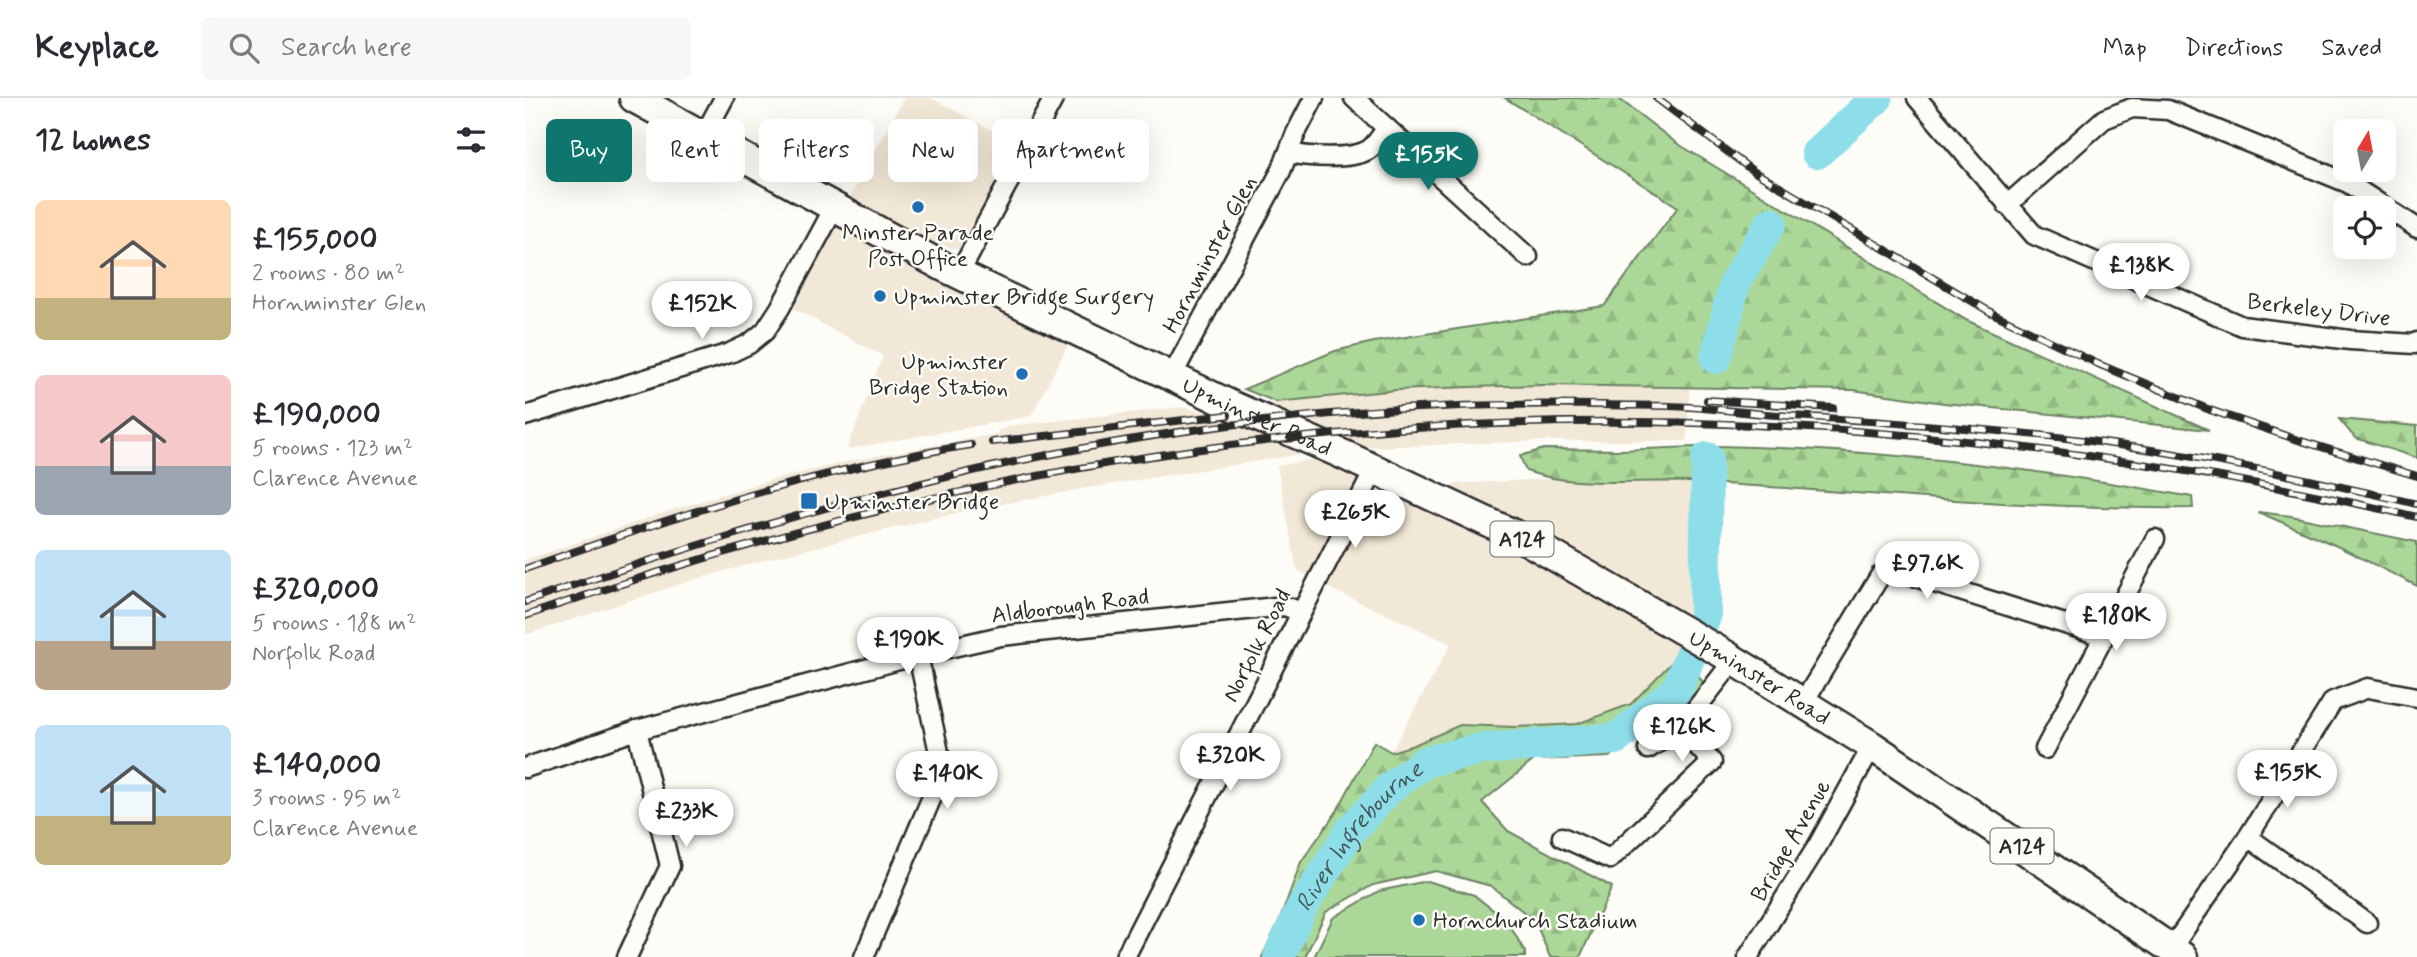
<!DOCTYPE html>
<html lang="en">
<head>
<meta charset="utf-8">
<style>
  :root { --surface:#fff; --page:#f7f7f7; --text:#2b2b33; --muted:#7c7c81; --line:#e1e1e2; --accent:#0f766e }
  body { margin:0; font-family:Mynerve,sans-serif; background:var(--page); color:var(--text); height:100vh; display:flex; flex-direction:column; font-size:26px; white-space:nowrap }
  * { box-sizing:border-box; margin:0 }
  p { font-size:23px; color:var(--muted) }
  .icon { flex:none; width:38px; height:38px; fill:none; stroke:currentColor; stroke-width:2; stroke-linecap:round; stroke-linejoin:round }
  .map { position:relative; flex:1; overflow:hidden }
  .panel { display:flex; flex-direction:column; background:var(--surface); width:525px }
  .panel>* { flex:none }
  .top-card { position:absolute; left:21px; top:21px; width:665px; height:63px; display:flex; gap:14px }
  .needle { width:46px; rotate:10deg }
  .buttons { position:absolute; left:1808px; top:21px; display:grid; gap:14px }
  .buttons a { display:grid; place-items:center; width:63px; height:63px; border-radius:10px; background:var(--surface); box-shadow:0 7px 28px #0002; font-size:35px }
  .price { position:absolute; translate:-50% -60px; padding:0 16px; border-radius:24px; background:#fff; color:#222; font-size:23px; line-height:46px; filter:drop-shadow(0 2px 4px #0008) }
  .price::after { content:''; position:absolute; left:50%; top:42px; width:21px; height:16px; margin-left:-10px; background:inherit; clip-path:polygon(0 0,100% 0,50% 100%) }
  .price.selected { background:var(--accent); color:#fff }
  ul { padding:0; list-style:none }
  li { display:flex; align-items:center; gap:21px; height:175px; padding:0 35px }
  li span { display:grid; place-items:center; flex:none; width:196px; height:140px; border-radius:10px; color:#555 }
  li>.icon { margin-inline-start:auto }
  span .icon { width:84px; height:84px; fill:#fffc; stroke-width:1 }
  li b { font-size:30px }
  h2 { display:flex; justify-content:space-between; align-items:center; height:84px; padding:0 35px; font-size:30px }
  .tag { padding:0 24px; border-radius:10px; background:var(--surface); box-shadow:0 7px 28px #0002; font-size:24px; line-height:63px }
  .tag.selected { background:var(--accent); color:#fff }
  header { display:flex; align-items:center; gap:42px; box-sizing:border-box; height:98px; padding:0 35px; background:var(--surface); border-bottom:2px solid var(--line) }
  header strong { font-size:33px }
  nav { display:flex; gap:38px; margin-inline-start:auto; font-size:24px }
  .search { width:490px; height:63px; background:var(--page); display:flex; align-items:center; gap:18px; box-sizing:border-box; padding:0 24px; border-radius:10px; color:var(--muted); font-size:26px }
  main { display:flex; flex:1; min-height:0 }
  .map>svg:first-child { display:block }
</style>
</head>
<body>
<header>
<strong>Keyplace</strong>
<div class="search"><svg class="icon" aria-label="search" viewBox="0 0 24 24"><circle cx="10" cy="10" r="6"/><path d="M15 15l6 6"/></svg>Search here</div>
<nav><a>Map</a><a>Directions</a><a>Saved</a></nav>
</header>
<main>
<section class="panel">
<h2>12 homes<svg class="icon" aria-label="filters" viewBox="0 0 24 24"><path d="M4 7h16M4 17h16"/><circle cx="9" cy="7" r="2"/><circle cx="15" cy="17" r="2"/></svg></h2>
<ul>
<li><span style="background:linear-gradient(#ffd9b3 70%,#c2b280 0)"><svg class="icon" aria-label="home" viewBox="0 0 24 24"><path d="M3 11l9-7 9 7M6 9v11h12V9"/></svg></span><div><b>£155,000</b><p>2 rooms · 80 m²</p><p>Hornminster Glen</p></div></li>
<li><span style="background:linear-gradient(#f6c9c9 65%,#9aa5b1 0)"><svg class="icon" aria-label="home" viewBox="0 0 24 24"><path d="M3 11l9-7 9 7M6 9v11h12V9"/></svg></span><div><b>£190,000</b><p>5 rooms · 123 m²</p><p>Clarence Avenue</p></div></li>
<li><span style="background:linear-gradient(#bfe0f5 65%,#b9a48a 0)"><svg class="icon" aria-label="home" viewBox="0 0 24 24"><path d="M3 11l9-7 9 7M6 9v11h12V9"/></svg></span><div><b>£320,000</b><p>5 rooms · 188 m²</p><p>Norfolk Road</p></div></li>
<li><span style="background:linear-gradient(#bfe0f5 65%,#c2b280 0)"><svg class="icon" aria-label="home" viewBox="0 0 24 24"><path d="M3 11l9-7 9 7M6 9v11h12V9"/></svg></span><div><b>£140,000</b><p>3 rooms · 95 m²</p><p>Clarence Avenue</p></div></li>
</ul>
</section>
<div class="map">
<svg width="1892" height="859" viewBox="0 0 1892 859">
  <defs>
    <pattern id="forest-firs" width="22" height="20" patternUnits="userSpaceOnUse" patternTransform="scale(1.75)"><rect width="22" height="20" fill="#abd898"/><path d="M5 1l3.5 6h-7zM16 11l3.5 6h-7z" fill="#93ba83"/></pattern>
  </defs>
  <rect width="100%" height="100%" fill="#fdfcf7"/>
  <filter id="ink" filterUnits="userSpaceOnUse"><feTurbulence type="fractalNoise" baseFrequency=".0143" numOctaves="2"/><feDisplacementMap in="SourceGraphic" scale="14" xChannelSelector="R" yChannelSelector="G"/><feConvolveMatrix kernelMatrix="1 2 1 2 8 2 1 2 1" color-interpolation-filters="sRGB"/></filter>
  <g filter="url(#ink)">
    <!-- built -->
    <g fill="#f2e8d7">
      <path d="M379,0H406L502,51L445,156L324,116L550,234L506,318L322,351L358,258L269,211L317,114Z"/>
      <path d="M1019,287L1164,291L1162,343H1020L849,349L770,357L556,391L435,414L258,457L171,481L0,537V462L150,411L238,384L329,362L472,336L473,332L482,331V328L657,309L673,313L872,292Z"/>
      <path d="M817,356L920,404L929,386L1024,381L1179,385L1178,510L1148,563L1106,606L1052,626L991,629L935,627L889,647L866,654L926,546L806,491L772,472L752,368Z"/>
    </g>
    <!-- forest -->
    <g fill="url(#forest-firs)" stroke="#6b8262" stroke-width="2">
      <path d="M980,0H1093L1150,44L1441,222L1684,332L1419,305L1328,292L1019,287L944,289L872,292L751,304L719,291L810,253L849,244L1079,208L1153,109Z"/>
      <path d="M1814,321L1892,328V360L1830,340Z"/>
      <path d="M1194,348C1354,351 1510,370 1667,399L1668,410C1499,412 1332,393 1164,384C1112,381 1051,391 1001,373L995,358L1019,351L1096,352Z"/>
      <path d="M1733,414L1766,418L1892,444V488L1814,449Z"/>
      <path d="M1148,563L1169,571L1181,589L1084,659L1009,662L957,704L983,733L1087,789L1055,859H1025L1010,823L966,788L911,773L848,787L801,814L780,859H737L755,821L776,764L812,713L849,644L866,654L889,647L935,627L991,629L1052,626L1106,606Z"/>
    </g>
    <!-- park -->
    <path fill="#abd898" stroke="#6b8262" stroke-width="2" d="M902,783L949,797L983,824L1000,854V859H789L808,820L854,793Z"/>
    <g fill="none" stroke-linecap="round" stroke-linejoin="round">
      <!-- river -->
      <g stroke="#8edee9" stroke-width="32">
        <path d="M1292,55L1352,0"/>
        <path d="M1191,260L1210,184L1246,125"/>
        <path id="s1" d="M754,859L777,809L826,732L866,689L900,664L956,651L1091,641L1152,591L1180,519L1182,360"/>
      </g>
      <defs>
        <g id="minor">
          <path d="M829,0L1003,159"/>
          <path d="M1392,0L1509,137L1717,228L1825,242L1890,246L1892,244"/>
          <path d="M178,39L199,0"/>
          <path d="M764,55C782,59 826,62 843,52C851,47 856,37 862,30"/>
          <path d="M1482,107L1579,21L1607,10L1643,12L1823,85L1892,130"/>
          <path d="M434,176L529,0"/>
          <path d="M647,278L756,73L771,35L789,0"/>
          <path d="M0,318L205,255L224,246L240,233L255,210L309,110"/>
          <path d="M1278,605L1355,478L1365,471L1578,538"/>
          <path d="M1123,651L1156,630"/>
          <path d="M1520,651L1630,441"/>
          <path d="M0,670L112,632L393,557L476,538L760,508L776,514"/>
          <path d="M1037,739L1085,761L1187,664L1156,630L1209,562"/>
          <path d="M1723,739L1842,825"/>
          <path d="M1646,851L1723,739L1808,603L1843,590L1892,599"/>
          <path d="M102,859L145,768L112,632"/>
          <path d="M339,859L418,673L393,557"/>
          <path d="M600,859L850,371"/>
          <path d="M1223,859L1293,747L1347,648"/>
        </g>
        <g id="primary">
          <path id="s2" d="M109,0L421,170L710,309L817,356L1003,443L1199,556L1347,648L1658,859"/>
        </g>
      </defs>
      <!-- minor casing -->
      <use href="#minor" stroke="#2b2b2b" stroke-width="23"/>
      <!-- primary casing -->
      <use href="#primary" stroke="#2b2b2b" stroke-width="33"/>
      <!-- minor -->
      <use href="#minor" stroke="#fdfcf7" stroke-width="18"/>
      <!-- primary -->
      <use href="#primary" stroke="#fdfcf7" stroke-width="28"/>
      <defs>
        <g id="rail">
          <path d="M1131,0L1228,73L1467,215L1573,266L1685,312L1773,342L1892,378"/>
          <path d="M1182,302L1308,310"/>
          <path d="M467,344L703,317"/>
          <path d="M0,471C143,420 295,370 446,347"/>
          <path d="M0,504C212,431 431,367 654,334C794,313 936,304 1078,307C1107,308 1136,307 1165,309C1194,311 1223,315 1252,317C1348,323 1444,329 1541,340C1659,354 1776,379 1892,406"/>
          <path d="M0,518C180,456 362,405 550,371C994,290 1454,318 1892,419"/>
        </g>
      </defs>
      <!-- rail casing -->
      <use href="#rail" stroke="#2b2b2b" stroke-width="8"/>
      <!-- rail -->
      <use href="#rail" stroke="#fdfcf7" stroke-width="5" stroke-dasharray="16" stroke-linecap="butt"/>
    </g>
  </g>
  <!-- markers -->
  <g fill="#1f6fb2" stroke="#fdfcf7" stroke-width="2.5">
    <circle cx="393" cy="109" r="7"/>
    <circle cx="355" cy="198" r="7"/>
    <circle cx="497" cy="276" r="7"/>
    <rect x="275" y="394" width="18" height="18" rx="3.5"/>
    <circle cx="894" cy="822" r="7"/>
  </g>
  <g text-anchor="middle" stroke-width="5" stroke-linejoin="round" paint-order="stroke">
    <!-- shield labels -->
    <g fill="#fdfcf7" stroke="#6a6a68" stroke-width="2">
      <rect x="965.5" y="423.5" width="63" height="35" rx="5"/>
      <rect x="1465.5" y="730.5" width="63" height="35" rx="5"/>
    </g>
    <g font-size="21" font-weight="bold" fill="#2b2b2b">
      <text x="997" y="448">A124</text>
      <text x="1497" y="755">A124</text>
    </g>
    <!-- poi labels -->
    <g font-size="23" fill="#2b2b2b" stroke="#fdfcf7" text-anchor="start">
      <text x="393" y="142" text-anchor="middle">Minster Parade<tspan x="393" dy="26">Post Office</tspan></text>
      <text x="369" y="206">Upminster Bridge Surgery</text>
      <text x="483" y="271" text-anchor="end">Upminster<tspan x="483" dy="26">Bridge Station</tspan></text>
      <text x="300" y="411">Upminster Bridge</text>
      <text x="908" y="830">Hornchurch Stadium</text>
    </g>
    <!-- street labels -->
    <g font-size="23" fill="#2b2b2b" stroke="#fdfcf7">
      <text transform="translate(684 156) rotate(-62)" y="8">Hornminster Glen</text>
      <text transform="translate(1794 211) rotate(7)" y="8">Berkeley Drive</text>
      <text dy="8" stroke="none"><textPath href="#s2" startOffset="700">Upminster Road</textPath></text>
      <text transform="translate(545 507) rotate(-7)" y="8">Aldborough Road</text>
      <text transform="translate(731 547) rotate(-63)" y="8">Norfolk Road</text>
      <text dy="8" stroke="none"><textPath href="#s2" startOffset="1267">Upminster Road</textPath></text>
      <text transform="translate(1265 742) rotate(-60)" y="8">Bridge Avenue</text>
    </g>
    <!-- water labels -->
    <g font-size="24" font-style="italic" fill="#44585a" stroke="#fdfcf7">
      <text dy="8" stroke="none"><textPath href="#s1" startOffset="147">River Ingrebourne</textPath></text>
    </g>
  </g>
</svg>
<div class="buttons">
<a><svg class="needle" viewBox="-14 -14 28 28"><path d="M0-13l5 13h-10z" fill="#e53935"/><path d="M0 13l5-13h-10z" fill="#7c7c81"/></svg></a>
<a><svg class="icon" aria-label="locate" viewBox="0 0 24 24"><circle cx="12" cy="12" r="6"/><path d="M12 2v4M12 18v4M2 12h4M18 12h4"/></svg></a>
</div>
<b class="price selected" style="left:903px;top:94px">£155K</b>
<b class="price" style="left:1616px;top:205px">£138K</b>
<b class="price" style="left:177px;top:243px">£152K</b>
<b class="price" style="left:830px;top:452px">£265K</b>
<b class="price" style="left:1402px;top:503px">£97.6K</b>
<b class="price" style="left:1591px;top:555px">£180K</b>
<b class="price" style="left:383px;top:579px">£190K</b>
<b class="price" style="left:1157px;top:666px">£126K</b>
<b class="price" style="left:705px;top:695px">£320K</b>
<b class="price" style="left:1762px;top:712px">£155K</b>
<b class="price" style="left:422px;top:713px">£140K</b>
<b class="price" style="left:161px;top:751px">£233K</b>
<div class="top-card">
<a class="tag selected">Buy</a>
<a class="tag">Rent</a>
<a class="tag">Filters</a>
<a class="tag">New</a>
<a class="tag">Apartment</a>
</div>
</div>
</main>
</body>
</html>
